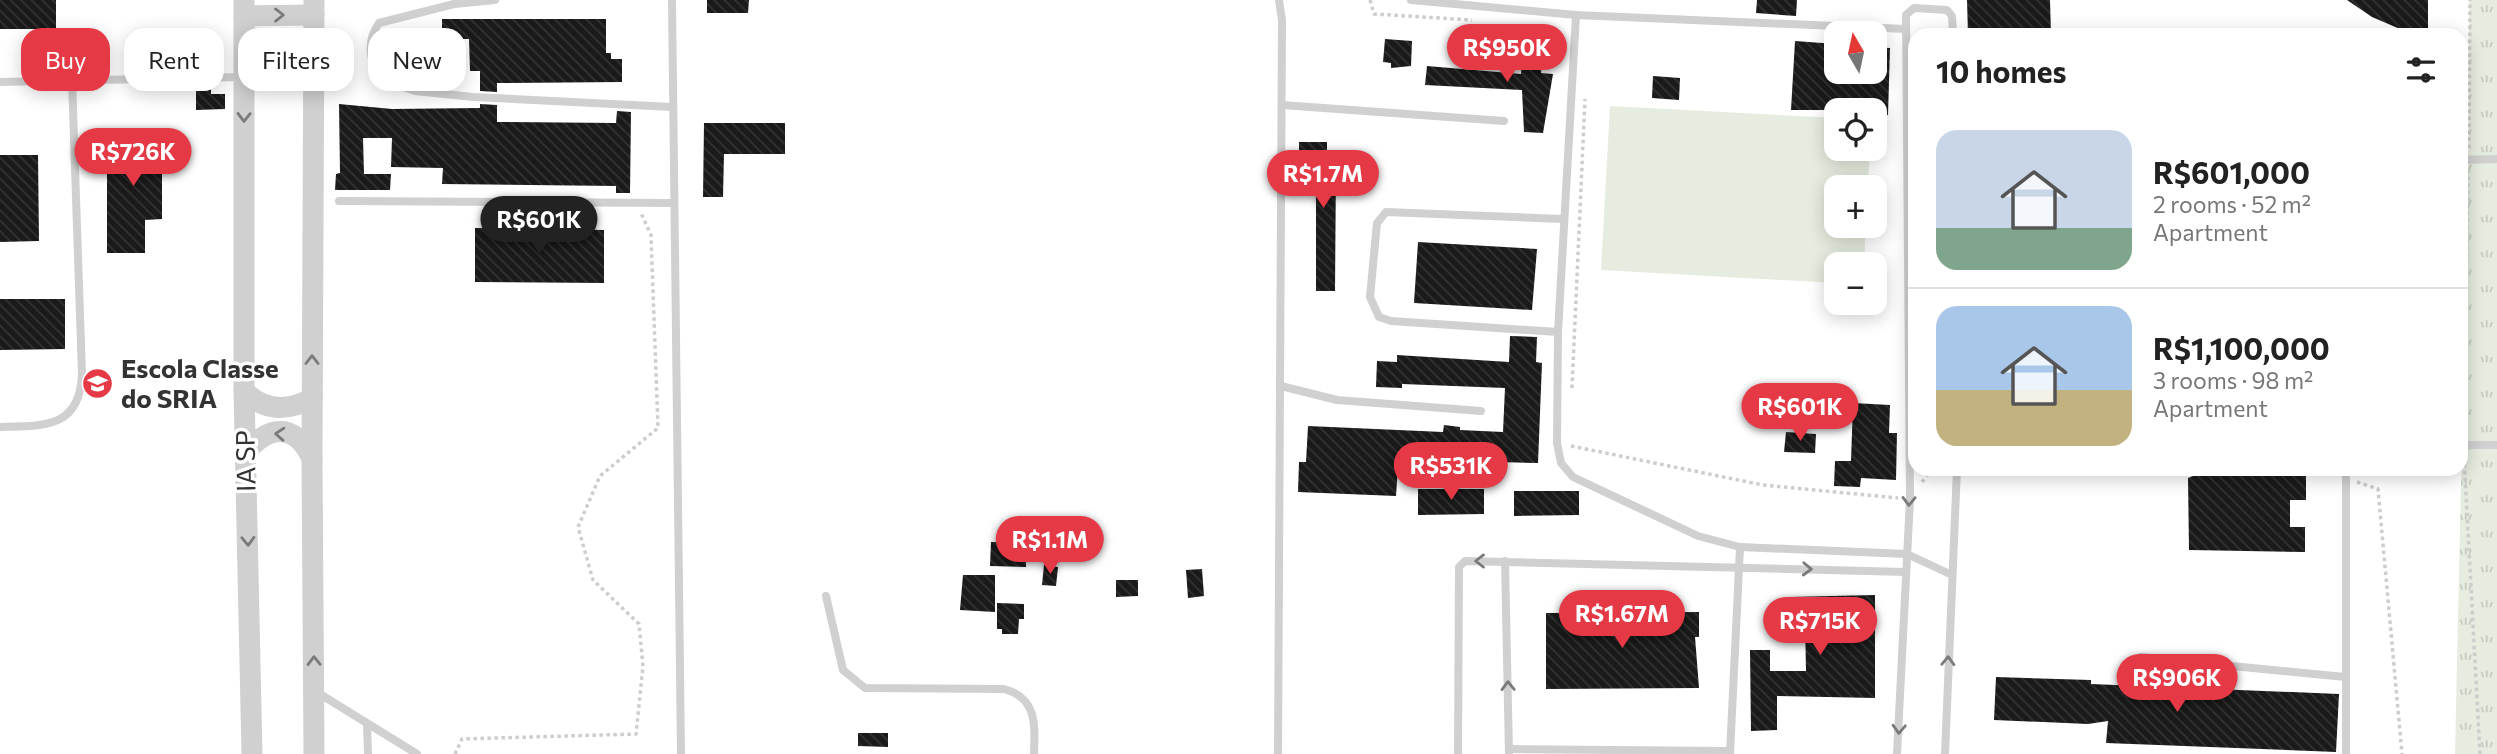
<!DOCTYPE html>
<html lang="en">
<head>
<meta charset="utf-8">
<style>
  :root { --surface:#fff; --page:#f6f6f6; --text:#222; --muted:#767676; --line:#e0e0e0; --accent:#e63946 }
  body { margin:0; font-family:Commissioner,sans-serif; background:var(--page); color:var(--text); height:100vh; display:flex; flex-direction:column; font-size:26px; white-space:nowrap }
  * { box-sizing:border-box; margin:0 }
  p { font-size:23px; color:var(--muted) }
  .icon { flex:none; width:38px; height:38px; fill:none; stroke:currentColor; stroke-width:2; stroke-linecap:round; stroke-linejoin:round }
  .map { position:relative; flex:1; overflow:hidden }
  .sheet { position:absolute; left:1908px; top:28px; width:560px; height:448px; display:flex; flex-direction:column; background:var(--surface); border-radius:21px; box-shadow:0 4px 18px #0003 }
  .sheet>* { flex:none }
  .top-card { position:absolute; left:21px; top:28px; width:665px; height:63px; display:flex; gap:14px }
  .needle { width:46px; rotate:351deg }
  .tools { position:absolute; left:1824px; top:21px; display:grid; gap:14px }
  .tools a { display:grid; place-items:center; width:63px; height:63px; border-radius:14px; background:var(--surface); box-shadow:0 4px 18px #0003; font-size:35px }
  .price { position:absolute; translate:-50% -60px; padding:0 16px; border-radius:24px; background:var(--accent); color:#fff; font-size:23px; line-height:46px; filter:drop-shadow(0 2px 4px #0008) }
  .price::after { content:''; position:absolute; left:50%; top:42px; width:21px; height:16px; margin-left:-10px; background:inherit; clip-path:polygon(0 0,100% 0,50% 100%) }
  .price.selected { background:#222; color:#fff }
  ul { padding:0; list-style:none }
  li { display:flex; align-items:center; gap:21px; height:175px; padding:0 28px }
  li+li { border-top:2px solid var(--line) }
  li span { display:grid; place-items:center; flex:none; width:196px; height:140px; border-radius:21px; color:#555 }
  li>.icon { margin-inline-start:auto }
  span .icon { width:84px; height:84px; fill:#fffc; stroke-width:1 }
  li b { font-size:30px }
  h2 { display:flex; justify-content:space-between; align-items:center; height:84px; padding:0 28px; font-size:30px }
  .tag { padding:0 24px; border-radius:21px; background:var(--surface); box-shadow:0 4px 18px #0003; font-size:24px; line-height:63px }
  .tag.selected { background:var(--accent); color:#fff }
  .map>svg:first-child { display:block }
</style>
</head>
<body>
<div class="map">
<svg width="2497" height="754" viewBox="0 0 2497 754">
  <defs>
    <pattern id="grass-tufts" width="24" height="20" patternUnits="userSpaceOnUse" patternTransform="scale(1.75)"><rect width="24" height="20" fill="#e6ecdf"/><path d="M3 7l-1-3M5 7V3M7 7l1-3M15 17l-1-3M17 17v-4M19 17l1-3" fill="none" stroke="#c6cbc0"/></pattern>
    <pattern id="building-back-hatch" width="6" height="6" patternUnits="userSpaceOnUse" patternTransform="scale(1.75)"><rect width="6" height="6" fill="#1a1a1a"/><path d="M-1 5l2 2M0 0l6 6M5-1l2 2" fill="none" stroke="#333"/></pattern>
  </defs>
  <rect width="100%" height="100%" fill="#fff"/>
  <!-- grass -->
  <path fill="url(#grass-tufts)" d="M2469,0H2497V754H2455L2469,119Z"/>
  <!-- pitch -->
  <path fill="#e6ecdf" d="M1610,106L1836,118V149H1870L1868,187H1836V226H1866L1864,264H1836V283L1601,270Z"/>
  <!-- building -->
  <g fill="url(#building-back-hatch)">
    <rect x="0" y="0" width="56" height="29"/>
    <path d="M707,0H749L748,13H707Z"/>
    <path d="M1757,0H1797L1796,16L1756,13Z"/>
    <path d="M1967,0H2050L2051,35H1968Z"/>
    <path d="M2347,0H2428V35H2414L2372,17Z"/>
    <path d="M442,19H606V53H611V59H622V82L497,83V92L480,91V71H470L469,39H442Z"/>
    <path d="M1385,39L1412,41L1411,66L1391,68V63L1383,62Z"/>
    <path d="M1795,41L1836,44V72H1874V47L1890,48L1888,115H1874V110H1791Z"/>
    <path d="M1523,42L1543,43L1541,73L1553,74L1543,133L1524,132L1522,90L1425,85L1427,66L1521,74Z"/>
    <path d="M1653,76L1680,78L1679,100L1652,98Z"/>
    <path d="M211,89V94H225V109L196,110V90Z"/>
    <path d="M339,104L392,109L480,108V104L497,105V122L616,123L617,111L631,112L630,193H616V186L442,184L443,168L391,167L392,138H363L364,174H391L390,190H335L336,174L340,173Z"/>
    <path d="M704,123H785V154H724L723,197H703Z"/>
    <path d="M162,130V219L145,220V253H107V131Z"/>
    <path d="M1299,142H1327V162L1336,163L1335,291H1316V194H1309V163H1299Z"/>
    <path d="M0,155H38L39,241L0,242Z"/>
    <path d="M475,228L604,230V283L475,282Z"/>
    <path d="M1418,242L1537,249L1532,310L1414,303Z"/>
    <path d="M0,299H65V349L0,350Z"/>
    <path d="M1510,336L1537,337L1536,362L1542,363L1538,463L1456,461L1457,456L1399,453L1396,496L1298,492L1299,462H1306L1308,426L1443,432L1444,425L1460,427V430L1503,432L1505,388L1402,384V388L1376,387L1377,361L1397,362V355L1509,362Z"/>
    <path d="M1853,403L1890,405L1889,433H1897L1896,480L1861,478L1860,487L1834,486L1835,461H1851Z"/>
    <path d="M1786,432L1816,434L1815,453L1784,452Z"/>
    <path d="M2193,476H2306V500H2290V527H2305V552L2189,550L2188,478Z"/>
    <path d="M1418,489H1484V514L1418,515Z"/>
    <path d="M1514,491H1579V515L1514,516Z"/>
    <path d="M991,542H1007V548L1026,549V567L990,566Z"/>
    <path d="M1044,565L1058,567L1056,586L1042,585Z"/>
    <path d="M1202,569L1204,596L1188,598L1186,570Z"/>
    <path d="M963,575H995V612L960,610Z"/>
    <path d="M1116,580H1138V596L1116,597Z"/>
    <path d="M1875,595V698L1777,696V730L1751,731L1750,650H1770V671H1806L1805,621H1790L1789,597Z"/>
    <path d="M997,603L1024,604V619H1019L1018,634H1002V629H997Z"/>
    <path d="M1699,612V637H1695L1699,688L1546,689V613Z"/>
    <path d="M1996,677L2091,680V684L2339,694L2336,752L2106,743L2108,721L2088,724L1994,720Z"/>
    <path d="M858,733H888V747L858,746Z"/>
  </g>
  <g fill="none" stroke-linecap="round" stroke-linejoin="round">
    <!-- path -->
    <g stroke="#cdcdcd" stroke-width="3.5" stroke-dasharray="3.5 3.5" stroke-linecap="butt">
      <path d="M1370,0L1374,14L1472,20"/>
      <path d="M2469,148L2470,0"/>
      <path d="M1572,388L1585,99"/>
      <path d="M2464,432L2468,170"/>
      <path d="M1571,446L1763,485L1898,498"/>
      <path d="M2464,457L2480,754"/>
      <path d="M1922,482L1932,469"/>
      <path d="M2357,482L2378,489L2402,754"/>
      <path d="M455,754L462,739L636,734L643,666L639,624L593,580L578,527L600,476L658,428L651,235L641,213"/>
    </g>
    <!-- service -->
    <g stroke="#d0d0d0" stroke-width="8">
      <path d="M495,0L454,4L379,23C366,41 370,59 379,79L415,91L473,97L672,107"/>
      <path d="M672,0L681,754"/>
      <path d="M1411,0L1576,15L1906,29"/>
      <path d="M1576,15L1558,332L1557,443L1561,463L1573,477L1698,536L1740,547L1730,754"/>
      <path d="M0,82L242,77"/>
      <path d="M1282,105L1504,121"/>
      <path d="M2460,160L2497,159"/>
      <path d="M339,201L673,203"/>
      <path d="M1558,332L1391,321L1379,317L1370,297L1377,223L1386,212L1563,219"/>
      <path d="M1281,386L1337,400L1481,411"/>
      <path d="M0,427C45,426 80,428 82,374L72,80"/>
      <path d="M2460,445H2497"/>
      <path d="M1740,547L1907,554L1952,575"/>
      <path d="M1505,561L1509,754"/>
      <path d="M826,596L843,670L865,688L1004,689C1037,698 1035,724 1034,754"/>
      <path d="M2141,657L2345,677"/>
      <path d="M315,691L417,754"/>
      <path d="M367,724L368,754"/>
      <path d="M1509,749L1730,751"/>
      <path d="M1278,754L1282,20L1279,0"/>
      <path d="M1458,754L1459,567L1465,561L1906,572"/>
      <path d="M1897,754L1910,499L1906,15L1914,8L1947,10L1952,16L1953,35"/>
      <path d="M1945,754L1957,469"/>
      <path d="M2346,754V469"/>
    </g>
    <!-- tertiary -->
    <g stroke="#d0d0d0" stroke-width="21">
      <path d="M244,0V391L252,754"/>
      <path d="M314,0L312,458L314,754"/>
      <path d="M244,16L314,15"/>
      <path d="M244,38L313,39"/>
      <path d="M244,391C264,411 288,412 312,398"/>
      <path d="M245,453C269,425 294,422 312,458"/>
    </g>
  </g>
  <!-- one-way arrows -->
  <defs><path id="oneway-chevron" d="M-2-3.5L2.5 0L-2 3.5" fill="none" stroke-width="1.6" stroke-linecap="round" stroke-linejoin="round" transform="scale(1.75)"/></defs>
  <g stroke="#7a7a7a">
    <use href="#oneway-chevron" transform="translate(279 15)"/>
    <use href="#oneway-chevron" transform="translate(244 117) rotate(91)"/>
    <use href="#oneway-chevron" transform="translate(312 360) rotate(-90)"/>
    <use href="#oneway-chevron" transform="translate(280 434) rotate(-176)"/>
    <use href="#oneway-chevron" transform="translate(1909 501) rotate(91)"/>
    <use href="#oneway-chevron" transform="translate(248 541) rotate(88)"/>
    <use href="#oneway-chevron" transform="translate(1480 561) rotate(-180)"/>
    <use href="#oneway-chevron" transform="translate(1807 569) rotate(2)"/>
    <use href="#oneway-chevron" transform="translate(314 661) rotate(-91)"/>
    <use href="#oneway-chevron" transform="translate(1948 661) rotate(-88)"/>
    <use href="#oneway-chevron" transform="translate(1508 686) rotate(-91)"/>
    <use href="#oneway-chevron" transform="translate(1899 729) rotate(93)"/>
  </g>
  <!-- icons -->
  <defs>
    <symbol id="school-disc" viewBox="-11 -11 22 22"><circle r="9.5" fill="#e63946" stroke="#fff"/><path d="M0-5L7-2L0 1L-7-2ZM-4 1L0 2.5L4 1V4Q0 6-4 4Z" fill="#fff"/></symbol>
  </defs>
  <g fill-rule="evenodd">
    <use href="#school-disc" x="80" y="366" width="35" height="35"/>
  </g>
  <g text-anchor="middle" stroke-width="7" stroke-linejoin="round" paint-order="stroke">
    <!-- poi labels -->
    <g font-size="26" font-weight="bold" fill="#333" stroke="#fff" text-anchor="start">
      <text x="121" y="378">Escola Classe<tspan x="121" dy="30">do SRIA</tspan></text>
    </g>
    <!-- street labels -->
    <g font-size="26" fill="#333" stroke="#fff">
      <text transform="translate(246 461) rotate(-91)" y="9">IA SP</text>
    </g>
  </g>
</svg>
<div class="tools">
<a><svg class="needle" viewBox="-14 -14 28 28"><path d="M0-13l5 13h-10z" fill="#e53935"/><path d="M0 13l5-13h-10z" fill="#767676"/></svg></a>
<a><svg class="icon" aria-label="locate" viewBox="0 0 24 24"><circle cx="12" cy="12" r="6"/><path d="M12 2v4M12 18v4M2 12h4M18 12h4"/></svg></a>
<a>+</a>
<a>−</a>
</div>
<b class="price" style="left:1507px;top:84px">R$950K</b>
<b class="price" style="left:133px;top:188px">R$726K</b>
<b class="price" style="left:1323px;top:210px">R$1.7M</b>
<b class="price selected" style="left:539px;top:256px">R$601K</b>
<b class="price" style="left:1800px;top:443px">R$601K</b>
<b class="price" style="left:1451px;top:502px">R$531K</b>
<b class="price" style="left:1050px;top:576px">R$1.1M</b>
<b class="price" style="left:1622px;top:650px">R$1.67M</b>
<b class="price" style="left:1820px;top:657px">R$715K</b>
<b class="price" style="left:2177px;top:714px">R$906K</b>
<div class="top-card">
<a class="tag selected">Buy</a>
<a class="tag">Rent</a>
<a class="tag">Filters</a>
<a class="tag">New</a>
</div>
<section class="sheet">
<h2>10 homes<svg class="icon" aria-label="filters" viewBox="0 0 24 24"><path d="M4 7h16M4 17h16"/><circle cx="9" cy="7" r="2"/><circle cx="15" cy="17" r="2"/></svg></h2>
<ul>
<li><span style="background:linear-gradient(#c9d6e8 70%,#7fa58c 0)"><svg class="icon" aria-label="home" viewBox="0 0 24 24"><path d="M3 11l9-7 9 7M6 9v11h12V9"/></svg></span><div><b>R$601,000</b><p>2 rooms · 52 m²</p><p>Apartment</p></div></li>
<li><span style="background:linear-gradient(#a9c7e8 60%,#c2b280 0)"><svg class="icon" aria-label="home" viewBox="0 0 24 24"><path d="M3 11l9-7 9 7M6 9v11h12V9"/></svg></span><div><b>R$1,100,000</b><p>3 rooms · 98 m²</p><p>Apartment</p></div></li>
</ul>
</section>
</div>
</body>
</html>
